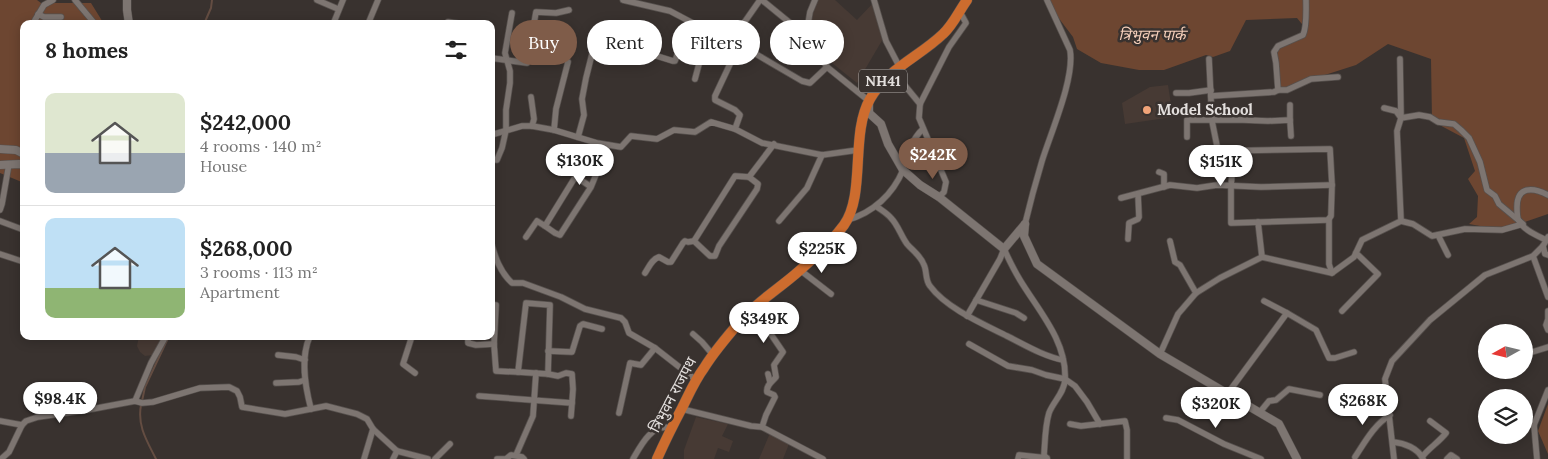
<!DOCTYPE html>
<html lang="en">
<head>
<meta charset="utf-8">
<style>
  :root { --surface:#fff; --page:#f6f6f6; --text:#222; --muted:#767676; --line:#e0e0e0; --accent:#7f5c49 }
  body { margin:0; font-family:Lora,"Noto Sans Devanagari",serif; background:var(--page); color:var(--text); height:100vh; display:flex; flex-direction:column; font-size:19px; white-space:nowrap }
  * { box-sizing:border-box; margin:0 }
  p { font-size:16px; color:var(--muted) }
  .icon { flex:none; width:28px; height:28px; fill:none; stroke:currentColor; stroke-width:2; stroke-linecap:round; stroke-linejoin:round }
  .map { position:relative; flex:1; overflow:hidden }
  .sheet { position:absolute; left:20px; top:20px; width:475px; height:320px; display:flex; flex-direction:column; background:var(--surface); border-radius:10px; box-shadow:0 2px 12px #0003 }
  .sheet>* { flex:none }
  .top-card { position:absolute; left:510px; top:20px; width:475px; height:45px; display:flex; gap:10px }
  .needle { width:32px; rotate:262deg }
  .buttons { position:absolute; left:1478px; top:324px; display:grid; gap:10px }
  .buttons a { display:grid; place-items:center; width:55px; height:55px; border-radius:50%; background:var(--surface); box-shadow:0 2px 12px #0003; font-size:25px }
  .price { position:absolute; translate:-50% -42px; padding:0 11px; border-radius:18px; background:#fff; color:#222; font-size:16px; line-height:32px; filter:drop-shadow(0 1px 2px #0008) }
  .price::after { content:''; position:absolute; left:50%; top:30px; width:15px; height:11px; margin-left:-8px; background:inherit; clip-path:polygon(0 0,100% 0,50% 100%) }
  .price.active { background:var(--accent); color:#fff }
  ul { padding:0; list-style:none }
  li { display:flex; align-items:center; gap:15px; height:125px; padding:0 25px }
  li+li { border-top:1px solid var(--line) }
  li span { display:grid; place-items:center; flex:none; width:140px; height:100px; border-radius:10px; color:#555 }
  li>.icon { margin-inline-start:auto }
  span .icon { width:60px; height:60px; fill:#fffc; stroke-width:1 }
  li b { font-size:21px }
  h2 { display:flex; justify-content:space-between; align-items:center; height:60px; padding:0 25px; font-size:21px }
  .pill { padding:0 18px; border-radius:22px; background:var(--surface); box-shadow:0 2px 12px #0003; font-size:18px; line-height:45px }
  .pill.active { background:var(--accent); color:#fff }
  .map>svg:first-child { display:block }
</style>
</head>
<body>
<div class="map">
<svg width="1548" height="459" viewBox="0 0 1548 459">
  <rect width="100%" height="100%" fill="#39322f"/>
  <!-- built -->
  <g fill="#473a34">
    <path d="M818,0H835L857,20L876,0L887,32L857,83L832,63L824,49L809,37V28L815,4Z"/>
    <path d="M1168,85L1173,117L1125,124L1122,103L1150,87Z"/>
    <path d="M139,336H161L157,350L153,355L145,356L140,352L137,346Z"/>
    <path d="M696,417L728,424L722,436L733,441L729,452L718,448L714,459H684V450Z"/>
    <path d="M770,433L789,444L783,459H759Z"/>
  </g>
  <!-- green -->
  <g fill="#6d4631">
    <path d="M0,0H37L41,3H91L104,24H24V183L0,173Z"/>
    <path d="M1047,0H1548V214L1502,230L1469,224L1477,217L1478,196L1468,179L1475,171L1464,138L1432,121L1431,59L1388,44L1356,65L1278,90L1274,52L1306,29L1297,18L1246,20L1230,51L1213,57L1206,55L1164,70H1139L1101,63L1077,49L1073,37L1048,4Z"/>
    <path d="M1548,404V454L1538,431Z"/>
  </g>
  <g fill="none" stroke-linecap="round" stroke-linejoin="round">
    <!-- stream -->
    <g stroke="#644d42" stroke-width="2">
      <path d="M204,24L211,8L212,0"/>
      <path d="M142,401L145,387L169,336"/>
      <path d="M141,405C137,426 147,441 156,459"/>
    </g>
    <defs>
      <g id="street">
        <path d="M75,0L95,24"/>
        <path d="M317,0L338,9"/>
        <path d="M623,0L670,11L723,39L732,40L802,81L810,83L827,67"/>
        <path d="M762,0L806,36L827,67L869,101"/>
        <path d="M874,0L886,41L899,66"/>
        <path d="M38,14L44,17H61"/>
        <path d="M35,20L44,5L53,0"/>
        <path d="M448,22L462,24"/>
        <path d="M338,24L334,22L343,0"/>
        <path d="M368,24L378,0"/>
        <path d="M651,32L644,52L673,61H675L680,47L700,55"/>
        <path d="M806,36L810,12L815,0"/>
        <path d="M732,40L760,0"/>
        <path d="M491,58L527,63L536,12L556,13L569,10"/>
        <path d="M1209,59L1212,121L1218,151L1330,149L1332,185L1331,216L1328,220L1231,223V186L1234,151"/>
        <path d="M893,71L920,104"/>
        <path d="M695,79L699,64L701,43L709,32"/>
        <path d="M1278,90H1287L1311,79L1338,77"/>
        <path d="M1176,93H1189L1211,90"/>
        <path d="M1211,96L1274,92L1278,90L1276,63L1274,52L1278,46L1303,35C1307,27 1306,9 1306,0"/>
        <path d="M531,97L534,119L532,126"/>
        <path d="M1290,105V120"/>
        <path d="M1384,108L1396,111L1401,118L1419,115L1430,117L1438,122L1454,124L1461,130L1469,138L1480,162L1487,190L1495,196L1499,204L1523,224L1502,230L1465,229L1432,236L1413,224L1401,221"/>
        <path d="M735,129L740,115L735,110L715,100V96L739,45"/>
        <path d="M554,130L556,109L568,62"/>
        <path d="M491,135L522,126H532L554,130L597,143L621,147L631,136L657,139L674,130L695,132L711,122L735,129L762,143L822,155L858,150"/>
        <path d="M578,137L584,115L582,99L586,78L593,50"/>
        <path d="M1187,137V120H1243L1268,121L1290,120L1291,136"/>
        <path d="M491,159L497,160L502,148L506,130V110L510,83V71L505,53L512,13"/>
        <path d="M900,166C908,154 912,138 923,129"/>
        <path d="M1159,172L1164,174V187"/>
        <path d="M591,187L578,178L574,179L545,226L555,233L560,235L591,187L608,145"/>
        <path d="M939,197L944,192L946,182L919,118L920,104L949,47L966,23L959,10"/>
        <path d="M1121,198L1170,185L1197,188L1217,185L1261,187L1332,185"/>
        <path d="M876,206C881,210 887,213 891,218C898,225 901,236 907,244C913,251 921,256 924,265C927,271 925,280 930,286C946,308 983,324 1007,336C1025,345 1043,356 1063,360"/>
        <path d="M0,210L2,204L9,164"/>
        <path d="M1329,219V264L1332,273"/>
        <path d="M847,220C873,213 893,194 903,170"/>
        <path d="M0,221L24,230"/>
        <path d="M779,221L807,188L822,155"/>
        <path d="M1258,222L1262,257"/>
        <path d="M1025,224C1030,203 1036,181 1042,161C1051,132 1075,78 1070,50L1047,0"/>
        <path d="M1438,235L1448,255"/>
        <path d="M526,237L537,221L545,226"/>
        <path d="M1128,239L1129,223L1138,219L1139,217L1138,194"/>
        <path d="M1546,240C1536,235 1523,230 1518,219C1517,215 1517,211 1517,207C1517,186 1533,187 1548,195"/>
        <path d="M694,241L710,256H715L719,246L757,189L758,184L749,177"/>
        <path d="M1170,241L1175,262L1180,265L1196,293"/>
        <path d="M491,242C495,257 500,272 512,283H523L561,297L585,309L621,318L625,322L629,333L655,348L696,380"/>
        <path d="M1543,246L1545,254L1548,255"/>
        <path d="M1004,249C1009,260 1014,270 1020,280C1038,310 1067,341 1065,379C1065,392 1053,402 1049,413C1045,426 1045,442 1044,455L1047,459"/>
        <path d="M0,254L21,261"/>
        <path d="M1533,256L1548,297"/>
        <path d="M800,270L831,294"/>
        <path d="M645,273C649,267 652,259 659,257L668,262H671L683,243L685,241L688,242L694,241L735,176L749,177L774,144"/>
        <path d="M976,300L1016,313L1024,318"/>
        <path d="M1264,301L1287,313"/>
        <path d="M526,303L550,305L548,374L518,372Z"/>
        <path d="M491,305H496L494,344L496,371L518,372"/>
        <path d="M1342,311L1378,274L1356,253"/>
        <path d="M1548,311V319L1546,325L1548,330"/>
        <path d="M967,316L1000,259L1004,249"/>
        <path d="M693,334L702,342L713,355"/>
        <path d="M310,336C300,358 305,386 311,409"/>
        <path d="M412,336L403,364L415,373"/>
        <path d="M468,336V343L476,345L494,344"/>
        <path d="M969,344L1008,366L1032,370L1046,375L1065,379L1075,386L1087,402L1100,424"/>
        <path d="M548,351L572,352L580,326L583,324L602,329"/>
        <path d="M1529,353L1548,347"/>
        <path d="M1160,354L1178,314L1196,293L1220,278L1262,257L1332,273L1354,257L1362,240L1401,221L1397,131L1401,118L1400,59"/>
        <path d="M278,355L296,357L305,360"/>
        <path d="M768,374L770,382"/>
        <path d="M276,383L299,382L305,380"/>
        <path d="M1228,393L1287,313L1316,330L1329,358H1335L1354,352"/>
        <path d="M479,396L572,403L573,389L572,374L566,373L558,376L548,374"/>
        <path d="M135,401L151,363L166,336"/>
        <path d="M682,409L751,426L762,427L823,459"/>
        <path d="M1260,412L1269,401L1276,400L1289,389L1320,395"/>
        <path d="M619,413L630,363L641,365L655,348"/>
        <path d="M571,416L572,403"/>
        <path d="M1166,418L1178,420L1224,444L1261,459"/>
        <path d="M0,421L22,425"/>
        <path d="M1524,423L1534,425"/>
        <path d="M1070,424L1081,426L1125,421L1127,430V459"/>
        <path d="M762,427L766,415L775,397L774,395L767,392C766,385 772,382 776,377L774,365L783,352L766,327"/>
        <path d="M1393,442C1404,443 1418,448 1423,459"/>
        <path d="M516,455L533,416L536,373"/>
        <path d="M1355,457C1365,442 1374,425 1390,415"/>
        <path d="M1422,457C1429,448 1439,442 1446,433L1430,421"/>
        <path d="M1,459L9,452L22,425L26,421L38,417L87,410L135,401L142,403L153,402L200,388L229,387L237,391L240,397L242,407L285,414L326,406L357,414L367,419L373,429L397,451L428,459"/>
        <path d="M364,459L373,429"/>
        <path d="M393,459L397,451"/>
        <path d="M435,459L450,444"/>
        <path d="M497,459H506L511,455L522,457L524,459"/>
        <path d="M633,459C641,445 652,423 671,428"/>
        <path d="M1018,459L1019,455L1047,458"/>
        <path d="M1394,459L1385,379L1392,361L1430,320L1485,275L1533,256L1543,246L1548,237"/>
        <path d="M1447,459L1451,455L1457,459"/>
        <path d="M1537,459L1534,425L1548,390"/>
      </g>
      <g id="secondary">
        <path d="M127,0V10L129,24"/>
        <path d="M869,105V113L881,124L888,144L903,170L920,185L939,197L1004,249L1025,224"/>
        <path d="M0,149L16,150L24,154"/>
        <path d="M0,165L19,164L24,165"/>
        <path d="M1025,224L1024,236L1037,264L1160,354L1279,424L1297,459"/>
      </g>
      <path id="highway" d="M657,459C665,441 673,425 682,408C689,394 695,380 704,368C715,350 730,333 744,317C760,300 781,287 799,271C814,258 833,240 844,225C866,194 850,134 870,99C887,69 919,57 943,34C953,25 959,11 967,0"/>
    </defs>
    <!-- street casing -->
    <use href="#street" stroke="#57514e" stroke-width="7"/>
    <!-- secondary casing -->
    <use href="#secondary" stroke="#57514e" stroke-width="9"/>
    <!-- highway casing -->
    <use href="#highway" stroke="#57514e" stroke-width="11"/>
    <!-- street -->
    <use href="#street" stroke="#7d7571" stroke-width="5.5"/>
    <!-- secondary -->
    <use href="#secondary" stroke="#7d7571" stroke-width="8"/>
    <!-- highway -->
    <use href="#highway" stroke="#cd6c2e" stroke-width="10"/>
  </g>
  <!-- markers -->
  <circle fill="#f0a378" stroke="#39322f" stroke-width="2" cx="1147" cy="110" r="5"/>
  <g text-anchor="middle" stroke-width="5" stroke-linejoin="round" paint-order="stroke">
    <!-- shield labels -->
    <rect fill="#39322f" stroke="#b0aba9" stroke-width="1" x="859" y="69.5" width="48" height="23" rx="4"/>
    <g font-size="14" font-weight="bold" fill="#e3dfdd">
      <text x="883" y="86">NH41</text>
    </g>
    <!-- park labels -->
    <g font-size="15" font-style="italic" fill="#f6d0bb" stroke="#39322f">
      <text x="1152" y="40">त्रिभुवन पार्क</text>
    </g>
    <!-- poi labels -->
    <g font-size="15" font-weight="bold" fill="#e3dfdd" stroke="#39322f" text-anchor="start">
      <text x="1157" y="115">Model School</text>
    </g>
    <!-- street labels -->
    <g font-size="15" fill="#e3dfdd" stroke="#39322f">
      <text transform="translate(673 395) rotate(-62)" y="5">त्रिभुवन राजपथ</text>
    </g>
  </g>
</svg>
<div class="buttons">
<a><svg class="needle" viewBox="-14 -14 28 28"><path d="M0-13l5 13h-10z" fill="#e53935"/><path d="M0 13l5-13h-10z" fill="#767676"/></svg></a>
<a><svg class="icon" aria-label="layers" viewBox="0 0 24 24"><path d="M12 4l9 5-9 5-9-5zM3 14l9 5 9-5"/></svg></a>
</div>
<b class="price active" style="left:933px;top:180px">$242K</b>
<b class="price" style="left:580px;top:186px">$130K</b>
<b class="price" style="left:1221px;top:187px">$151K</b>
<b class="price" style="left:822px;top:274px">$225K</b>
<b class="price" style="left:764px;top:344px">$349K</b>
<b class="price" style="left:60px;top:424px">$98.4K</b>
<b class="price" style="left:1363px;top:426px">$268K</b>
<b class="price" style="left:1216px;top:429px">$320K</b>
<div class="top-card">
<a class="pill active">Buy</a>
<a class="pill">Rent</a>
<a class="pill">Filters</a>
<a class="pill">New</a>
</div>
<section class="sheet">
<h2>8 homes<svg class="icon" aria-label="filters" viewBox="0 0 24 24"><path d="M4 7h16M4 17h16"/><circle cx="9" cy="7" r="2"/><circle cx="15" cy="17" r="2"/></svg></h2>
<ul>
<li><span style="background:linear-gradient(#dfe7d0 60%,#9aa5b1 0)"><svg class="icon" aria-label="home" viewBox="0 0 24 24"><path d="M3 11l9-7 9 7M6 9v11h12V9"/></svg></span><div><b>$242,000</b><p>4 rooms · 140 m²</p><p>House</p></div></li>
<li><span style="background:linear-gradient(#bfe0f5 70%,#8fb573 0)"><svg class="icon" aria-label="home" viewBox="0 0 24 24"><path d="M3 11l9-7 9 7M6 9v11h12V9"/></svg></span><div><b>$268,000</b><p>3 rooms · 113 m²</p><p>Apartment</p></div></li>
</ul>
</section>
</div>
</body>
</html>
